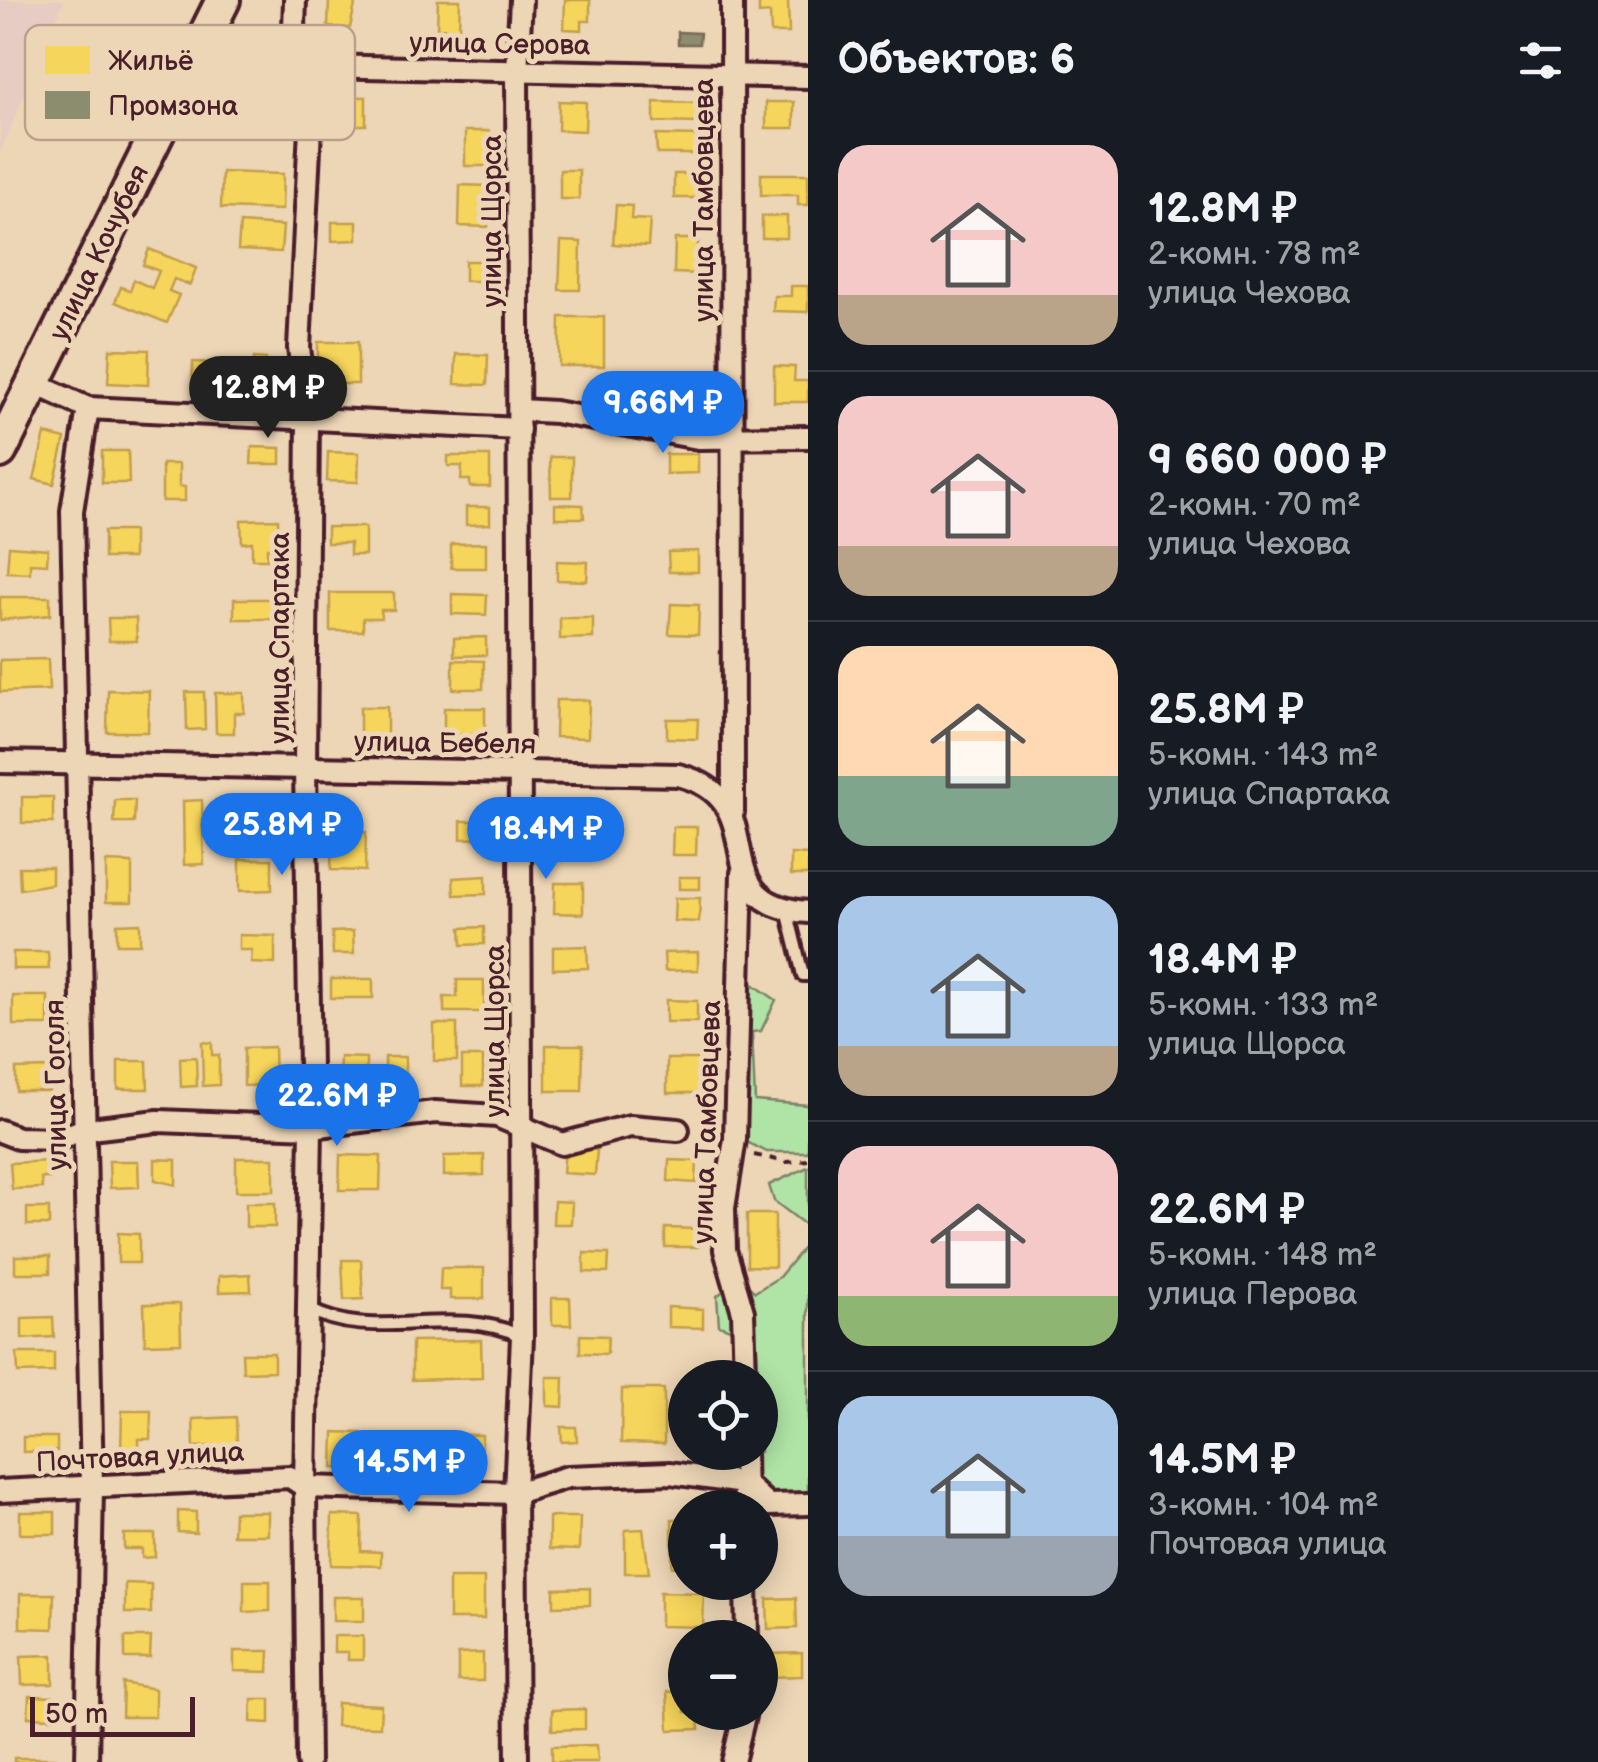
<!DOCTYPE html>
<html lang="ru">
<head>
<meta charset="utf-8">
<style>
  :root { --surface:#171b24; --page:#242831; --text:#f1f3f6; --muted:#9ea1a6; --line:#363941; --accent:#1a73e8 }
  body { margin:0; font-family:"Balsamiq Sans",sans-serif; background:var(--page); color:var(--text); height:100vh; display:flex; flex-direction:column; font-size:38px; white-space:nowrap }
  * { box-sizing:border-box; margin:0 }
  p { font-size:32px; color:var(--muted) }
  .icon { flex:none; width:55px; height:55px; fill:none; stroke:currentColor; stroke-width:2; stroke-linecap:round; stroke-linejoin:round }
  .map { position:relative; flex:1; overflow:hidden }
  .details { display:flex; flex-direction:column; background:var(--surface); width:790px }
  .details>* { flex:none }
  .buttons { position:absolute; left:668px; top:1360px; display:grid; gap:20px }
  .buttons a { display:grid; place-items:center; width:110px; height:110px; border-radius:50%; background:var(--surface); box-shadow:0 5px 25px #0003; font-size:50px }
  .scale { position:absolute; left:30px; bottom:25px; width:165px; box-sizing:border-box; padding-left:10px; border:5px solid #4a1f2b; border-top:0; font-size:28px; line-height:35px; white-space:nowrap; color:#4a1f2b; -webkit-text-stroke:8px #edd6b6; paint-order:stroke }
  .price { position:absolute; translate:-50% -85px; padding:0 22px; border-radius:35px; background:var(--accent); color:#fff; font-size:32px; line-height:65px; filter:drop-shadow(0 2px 5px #0008) }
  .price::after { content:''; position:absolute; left:50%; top:60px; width:30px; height:22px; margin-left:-15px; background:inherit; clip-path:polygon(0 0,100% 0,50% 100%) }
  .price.active { background:#222; color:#fff }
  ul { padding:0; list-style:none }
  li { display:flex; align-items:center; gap:30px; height:250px; padding:0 30px }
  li+li { border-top:2px solid var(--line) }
  li span { display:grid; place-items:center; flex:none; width:280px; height:200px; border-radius:30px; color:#555 }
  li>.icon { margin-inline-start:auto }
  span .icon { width:120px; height:120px; fill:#fffc; stroke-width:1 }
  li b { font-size:42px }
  h2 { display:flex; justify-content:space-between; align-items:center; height:120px; padding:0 30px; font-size:42px }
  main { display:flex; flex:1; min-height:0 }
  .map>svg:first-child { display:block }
</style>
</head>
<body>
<main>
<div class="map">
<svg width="808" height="1762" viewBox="0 0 808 1762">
  <rect width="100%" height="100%" fill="#edd6b6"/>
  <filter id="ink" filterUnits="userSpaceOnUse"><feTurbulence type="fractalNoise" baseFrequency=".01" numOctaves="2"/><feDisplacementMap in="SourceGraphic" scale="20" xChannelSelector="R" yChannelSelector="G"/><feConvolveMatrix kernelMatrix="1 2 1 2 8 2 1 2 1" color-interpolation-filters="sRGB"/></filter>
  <g filter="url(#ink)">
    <!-- built -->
    <path fill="#e7ccc3" d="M0,0H64L0,153Z"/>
    <!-- green -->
    <g fill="#b0e4a6" stroke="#7d8268" stroke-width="2.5">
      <path d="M750,982L776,1000L761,1031L752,1032L755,1101L808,1105V1152H767L737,1137L724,1008L728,990Z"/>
      <path d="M808,1167V1227L774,1201L769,1185Z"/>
      <path d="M808,1242V1494H770L756,1477L754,1453L760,1452L757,1349L751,1336L719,1325L717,1296L739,1278L755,1292L779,1277Z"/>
    </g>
    <!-- homes -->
    <g fill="#f6d55c" stroke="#c29e4d" stroke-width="2.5">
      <path d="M329,0H356L350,28L328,27Z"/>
      <path d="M438,0H460L459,29L437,28Z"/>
      <path d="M565,0H590V21H582V30L564,29Z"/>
      <path d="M759,0H788L789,33H771L770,13L759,14Z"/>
      <path d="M332,96L366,97V125H332Z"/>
      <path d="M559,101L586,102L585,131L558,130Z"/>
      <path d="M654,102L699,103V123L654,122Z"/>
      <rect x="766" y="102" width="28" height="26"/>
      <rect x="465" y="131" width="24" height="35"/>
      <path d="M656,135L699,136L698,154H657Z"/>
      <rect x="560" y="170" width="19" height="29"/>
      <path d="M222,172L283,174L282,210L221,208Z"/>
      <rect x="674" y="174" width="24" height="24"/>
      <path d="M761,174H808V205H798V195H761Z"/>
      <path d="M460,185L490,186L488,227L459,226Z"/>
      <path d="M616,205L632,206L631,219L650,220L648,246L613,244Z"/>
      <rect x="762" y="216" width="25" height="22"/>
      <path d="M332,222H357V240L332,241Z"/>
      <path d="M240,223L283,226L281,252L238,250Z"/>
      <path d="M675,239H698V274L674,273Z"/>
      <path d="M561,241L581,242L580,290H559Z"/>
      <path d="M149,249L196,268L190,285L174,279L169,291L179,295L167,323L115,302L121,287L130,291L134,280L152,288L159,271L143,265Z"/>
      <rect x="465" y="261" width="25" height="20"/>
      <path d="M791,286H808V312L773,311L774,296H791Z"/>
      <path d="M560,317H604V366H559Z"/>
      <rect x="318" y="342" width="40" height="42"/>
      <path d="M110,349L149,350L148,385L108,383Z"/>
      <path d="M456,354L488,355L487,385L455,384Z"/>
      <path d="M254,358L266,359V366H278V380H254Z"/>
      <path d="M193,362L220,363V385L192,384Z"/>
      <path d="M774,366L795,367L794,381H808V402H774Z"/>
      <path d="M666,384L698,385L697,410L665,409Z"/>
      <path d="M45,434L65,439L54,484L34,479Z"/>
      <path d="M252,447L281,448V464H251Z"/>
      <path d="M102,451H128L129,483H102Z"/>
      <path d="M328,452L359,453L358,482L327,481Z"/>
      <path d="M666,454H698V473L666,474Z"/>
      <path d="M448,456H490V487H470V480H461L462,466H448Z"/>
      <path d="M550,457H572V497H551Z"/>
      <path d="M162,464H179V486L185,487V501H162Z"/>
      <path d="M555,504L583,505L584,518H555Z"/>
      <path d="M466,507H490V524L466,525Z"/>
      <path d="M278,519L279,548H267V559H252V542L242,543L241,520Z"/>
      <path d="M327,527H365V555H350V543H327Z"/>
      <rect x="104" y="531" width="29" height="27"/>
      <path d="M486,543V568H451V544Z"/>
      <path d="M9,546L48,549L47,564L30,563V573L7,572Z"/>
      <path d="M698,551V572H669L668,552Z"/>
      <path d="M557,561L588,562L587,581L557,580Z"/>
      <path d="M330,593H394V610H381V618H363V631H330Z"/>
      <path d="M452,594L487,595L486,615L452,614Z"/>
      <path d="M0,597H50V615L0,620Z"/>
      <rect x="234" y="599" width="41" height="20"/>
      <path d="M671,604L699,605L698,635L669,634Z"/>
      <path d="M108,618H136L137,641H109Z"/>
      <path d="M560,618H593V638L560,639Z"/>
      <path d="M486,637V655L454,656V638Z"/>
      <path d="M48,659L49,690L0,692V660Z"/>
      <path d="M453,660L484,661L483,689H453Z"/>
      <path d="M108,690L149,691L148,732H107Z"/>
      <path d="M186,692H204L205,729L187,730Z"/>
      <path d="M215,693H244V713H234V733H216Z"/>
      <path d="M556,700H589L588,738L555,737Z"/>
      <rect x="360" y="707" width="27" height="30"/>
      <rect x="444" y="708" width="41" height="27"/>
      <path d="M667,719H698L697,739L667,738Z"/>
      <rect x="22" y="797" width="31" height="26"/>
      <path d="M115,800H135L134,823H114Z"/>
      <path d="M202,800L204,864L184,865L183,801Z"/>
      <path d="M220,801H279L278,822L221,821Z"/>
      <path d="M461,821H487V838L461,839Z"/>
      <path d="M673,827H697L696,855H672Z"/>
      <path d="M554,828L599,829L598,855L553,853Z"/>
      <path d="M332,832H366L365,871L331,870Z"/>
      <path d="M791,854L808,855V875H791Z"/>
      <path d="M240,859H272V890L240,891Z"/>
      <path d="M106,862L132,863V902H106Z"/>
      <path d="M19,867H52V884L20,889Z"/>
      <path d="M486,876V894L454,895L453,878Z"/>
      <rect x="679" y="877" width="21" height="12"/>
      <path d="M555,883H583V914L554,913Z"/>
      <path d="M675,898H700L699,922L674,921Z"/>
      <path d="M140,923V944H117V924Z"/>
      <path d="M484,927V944L462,945L461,928Z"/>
      <path d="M353,931L354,954H333L332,932Z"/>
      <path d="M239,935L275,936V964L251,963L252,950H239Z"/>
      <path d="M587,946L588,968L553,969V947Z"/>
      <path d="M13,952H48L49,969H13Z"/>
      <path d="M698,952V970L665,971L664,953Z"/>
      <rect x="331" y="979" width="42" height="19"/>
      <path d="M457,980H484V1012H444V997H457Z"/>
      <rect x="13" y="996" width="35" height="29"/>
      <path d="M666,1000L697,1001V1022H666Z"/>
      <rect x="434" y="1024" width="23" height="37"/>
      <path d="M202,1042L212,1043V1055H219V1085L203,1086Z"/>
      <path d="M546,1045H583L582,1091H546Z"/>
      <path d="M274,1047L275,1085L244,1086V1048Z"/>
      <path d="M196,1057L197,1086L181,1087L180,1058Z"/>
      <path d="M340,1057L366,1058V1085H339Z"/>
      <path d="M385,1057H405V1084L385,1085Z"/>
      <rect x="462" y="1057" width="21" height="29"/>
      <rect x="667" y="1059" width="32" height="34"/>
      <path d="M118,1061H147L148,1089H118Z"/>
      <path d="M49,1068V1091H16V1069Z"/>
      <path d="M565,1148L597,1150L595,1175L563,1173Z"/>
      <path d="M340,1155L381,1156L380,1190H339Z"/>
      <path d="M484,1155V1175L444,1176V1156Z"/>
      <rect x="236" y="1158" width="38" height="33"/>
      <path d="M155,1159L176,1160V1185L155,1180Z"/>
      <path d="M669,1160L697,1161L696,1183L668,1181Z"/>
      <path d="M49,1161L50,1178H41L42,1188L12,1189L10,1163Z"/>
      <path d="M109,1161H138L139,1187L110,1188Z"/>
      <path d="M554,1201L572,1202L571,1224H553Z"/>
      <rect x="246" y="1203" width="29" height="24"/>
      <rect x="27" y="1208" width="22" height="17"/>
      <path d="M747,1214H775V1267L747,1266Z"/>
      <path d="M665,1228L699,1229L698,1247H665Z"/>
      <path d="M118,1233L139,1234V1263H118Z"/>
      <path d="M584,1253L609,1254L608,1273L584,1272Z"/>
      <rect x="15" y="1256" width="35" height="17"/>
      <path d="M342,1260H361L363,1299L344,1300Z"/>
      <path d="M441,1268H484V1299H450V1290H440Z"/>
      <path d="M250,1274L251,1291L219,1292V1276Z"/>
      <path d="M552,1298H570L571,1325H552Z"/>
      <path d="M144,1304H180L181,1343L145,1344Z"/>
      <path d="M668,1307L703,1309V1328L668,1327Z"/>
      <path d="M53,1317L54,1337L22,1339V1318Z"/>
      <path d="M580,1335L608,1336L607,1354L580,1353Z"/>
      <path d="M481,1340L482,1378L412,1380V1341Z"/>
      <path d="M17,1353H54V1372L18,1373Z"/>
      <path d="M242,1353H274V1371L243,1372Z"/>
      <path d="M547,1377H564L563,1407L547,1406Z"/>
      <path d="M622,1389H664V1444L621,1443Z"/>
      <path d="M122,1411H151L150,1439H139V1451H121Z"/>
      <path d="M236,1417L237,1445L194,1447L193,1419Z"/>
      <path d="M561,1427H576L577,1441L562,1442Z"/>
      <path d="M334,1432L361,1433L360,1469L333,1468Z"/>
      <path d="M445,1434L482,1435L481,1467L444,1466Z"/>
      <path d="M23,1437H57V1451L23,1452Z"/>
      <path d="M178,1511L196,1512V1533L178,1532Z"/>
      <rect x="20" y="1512" width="35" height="22"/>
      <path d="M234,1512H268V1535H233Z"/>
      <path d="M332,1515L362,1516L361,1551L381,1552V1566L331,1565Z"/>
      <path d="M549,1517H580L579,1550L549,1549Z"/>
      <path d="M672,1519H685V1566L672,1567Z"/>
      <path d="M643,1529L649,1573H625V1530Z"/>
      <path d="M124,1534H155V1557L142,1558V1549H124Z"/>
      <rect x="449" y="1578" width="35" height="41"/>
      <path d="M244,1581H270V1611L244,1612Z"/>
      <path d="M125,1583L151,1584V1613H125Z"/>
      <path d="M590,1588V1605L554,1606V1589Z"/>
      <path d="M660,1592L704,1593L703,1627L660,1626Z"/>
      <path d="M20,1594H54L53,1629L20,1628Z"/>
      <rect x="333" y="1597" width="31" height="24"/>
      <path d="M796,1598L797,1628L768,1629L767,1599Z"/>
      <path d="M334,1636H363V1660H348V1652H334Z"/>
      <path d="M125,1637H151L150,1658H125Z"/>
      <path d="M234,1651H269L268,1672L234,1671Z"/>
      <path d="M483,1653V1681H458V1654Z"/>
      <path d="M802,1653V1676L769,1677V1654Z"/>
      <path d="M53,1655V1684L22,1685L21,1656Z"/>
      <path d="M123,1683L155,1689V1717H122Z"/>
      <path d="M685,1691V1712H698L699,1729L669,1730L667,1692Z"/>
      <path d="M29,1696L53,1697L52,1718L28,1717Z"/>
      <path d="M252,1699H270V1723L251,1722Z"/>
      <path d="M337,1703L381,1705L380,1727L336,1726Z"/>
      <path d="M585,1709V1729L552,1730V1710Z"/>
      <path d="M597,1745L598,1762H552V1746Z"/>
      <rect x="14" y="1758" width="40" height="4"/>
    </g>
    <!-- industry -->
    <path fill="#8c8c6e" stroke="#786b5a" stroke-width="2.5" d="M678,32L700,33L699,44H678Z"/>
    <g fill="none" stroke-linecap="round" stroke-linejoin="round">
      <defs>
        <g id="service">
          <path d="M787,910L803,975H808"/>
          <path d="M309,1309C373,1344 450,1303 521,1336"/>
        </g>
        <g id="minor">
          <path d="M295,0L294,27L313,69L299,348L308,418L305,768L311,1127L305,1487L308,1762"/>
          <path d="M732,0L733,812"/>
          <path d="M192,63L808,77"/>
          <path d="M33,383L88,408L519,429"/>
          <path d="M519,410L555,412L698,438L808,437"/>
          <path d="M0,762L678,775C780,800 697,904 808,912"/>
          <path d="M742,873L735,1139L724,1208L725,1250L743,1312L745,1378"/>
          <path d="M0,1131L18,1138L58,1139L82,1130L158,1121L311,1127L435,1112L497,1116L562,1144L630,1126L678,1130"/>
          <path d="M744,1452L745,1508"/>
          <path d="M0,1491L290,1477L305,1487L515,1493L568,1477L670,1473L744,1483L768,1505L808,1504"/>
          <path d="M746,1582L747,1638"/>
          <path d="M87,1762L92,1487L72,511L88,408"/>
          <path d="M517,1762L515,1493L522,1337L517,71L521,0"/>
          <path d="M733,1762L745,1712"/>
        </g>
        <path id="primary" d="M0,451L223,0"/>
      </defs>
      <!-- service casing -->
      <use href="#service" stroke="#4a1f2b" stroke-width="18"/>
      <!-- minor casing -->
      <use href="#minor" stroke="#4a1f2b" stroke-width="28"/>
      <!-- primary casing -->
      <use href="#primary" stroke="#4a1f2b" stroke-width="40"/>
      <!-- path -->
      <g stroke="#4a1f2b" stroke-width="4" stroke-dasharray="8 8" stroke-linecap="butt">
        <path d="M696,1140L715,1146"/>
        <path d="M754,1155L787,1162L808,1160"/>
      </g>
      <!-- service -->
      <use href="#service" stroke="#edd6b6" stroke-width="10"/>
      <!-- minor -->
      <use href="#minor" stroke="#edd6b6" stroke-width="20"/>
      <!-- primary -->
      <use href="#primary" stroke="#edd6b6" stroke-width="32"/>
    </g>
  </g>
  <g text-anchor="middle" stroke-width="10" stroke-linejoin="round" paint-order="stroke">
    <!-- street labels -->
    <g font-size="28" fill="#4a1f2b" stroke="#edd6b6">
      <text transform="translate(500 43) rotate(1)" y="10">улица Серова</text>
      <text transform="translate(703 200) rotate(-90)" y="10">улица Тамбовцева</text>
      <text transform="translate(491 221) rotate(-90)" y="10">улица Щорса</text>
      <text transform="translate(98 252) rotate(-64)" y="10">улица Кочубея</text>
      <text transform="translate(279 638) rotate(-90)" y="10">улица Спартака</text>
      <text transform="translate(445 742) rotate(1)" y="10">улица Бебеля</text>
      <text transform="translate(494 1031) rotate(-90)" y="10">улица Щорса</text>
      <text transform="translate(55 1085) rotate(-91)" y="10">улица Гоголя</text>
      <text transform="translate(706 1122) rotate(-88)" y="10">улица Тамбовцева</text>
      <text transform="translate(140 1456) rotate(-3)" y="10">Почтовая улица</text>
    </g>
  </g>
  <!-- legend -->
  <rect x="25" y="25" width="330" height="115" rx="15" fill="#edd6b6" stroke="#bc9f8c" stroke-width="2.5"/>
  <rect x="45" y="46" width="45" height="28" fill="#f6d55c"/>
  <rect x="45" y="91" width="45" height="28" fill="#8c8c6e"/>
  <g font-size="28" fill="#4a1f2b">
    <text x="108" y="70">Жильё</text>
    <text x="108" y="115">Промзона</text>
  </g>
</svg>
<div class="buttons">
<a><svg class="icon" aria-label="locate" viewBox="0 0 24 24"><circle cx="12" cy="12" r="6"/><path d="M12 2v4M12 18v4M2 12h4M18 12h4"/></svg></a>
<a>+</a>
<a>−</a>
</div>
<div class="scale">50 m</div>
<b class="price active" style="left:268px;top:441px">12.8M ₽</b>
<b class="price" style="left:663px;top:456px">9.66M ₽</b>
<b class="price" style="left:282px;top:878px">25.8M ₽</b>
<b class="price" style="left:546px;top:882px">18.4M ₽</b>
<b class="price" style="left:337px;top:1149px">22.6M ₽</b>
<b class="price" style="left:409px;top:1515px">14.5M ₽</b>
</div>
<section class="details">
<h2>Объектов: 6<svg class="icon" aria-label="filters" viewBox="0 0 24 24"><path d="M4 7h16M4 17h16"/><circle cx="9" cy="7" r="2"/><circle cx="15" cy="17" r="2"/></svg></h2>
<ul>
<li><span style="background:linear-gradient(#f6c9c9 75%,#b9a48a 0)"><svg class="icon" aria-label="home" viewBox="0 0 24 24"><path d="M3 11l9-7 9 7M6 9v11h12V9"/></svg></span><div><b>12.8M ₽</b><p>2-комн. · 78 m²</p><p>улица Чехова</p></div></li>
<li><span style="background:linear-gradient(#f6c9c9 75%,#b9a48a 0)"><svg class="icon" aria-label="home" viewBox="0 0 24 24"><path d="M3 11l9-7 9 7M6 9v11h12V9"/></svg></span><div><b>9 660 000 ₽</b><p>2-комн. · 70 m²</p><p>улица Чехова</p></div></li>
<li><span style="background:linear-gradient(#ffd9b3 65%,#7fa58c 0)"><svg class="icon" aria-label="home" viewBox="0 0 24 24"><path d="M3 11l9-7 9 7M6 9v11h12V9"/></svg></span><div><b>25.8M ₽</b><p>5-комн. · 143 m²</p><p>улица Спартака</p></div></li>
<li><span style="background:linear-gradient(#a9c7e8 75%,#b9a48a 0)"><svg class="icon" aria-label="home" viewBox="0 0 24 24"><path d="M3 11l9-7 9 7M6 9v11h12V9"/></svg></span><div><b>18.4M ₽</b><p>5-комн. · 133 m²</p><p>улица Щорса</p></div></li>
<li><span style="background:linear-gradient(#f6c9c9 75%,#8fb573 0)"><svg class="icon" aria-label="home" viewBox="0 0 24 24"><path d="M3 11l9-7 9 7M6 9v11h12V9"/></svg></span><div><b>22.6M ₽</b><p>5-комн. · 148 m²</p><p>улица Перова</p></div></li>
<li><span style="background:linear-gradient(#a9c7e8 70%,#9aa5b1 0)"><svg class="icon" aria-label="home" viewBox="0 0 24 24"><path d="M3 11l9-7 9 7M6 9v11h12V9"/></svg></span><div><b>14.5M ₽</b><p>3-комн. · 104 m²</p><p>Почтовая улица</p></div></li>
</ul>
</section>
</main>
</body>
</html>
